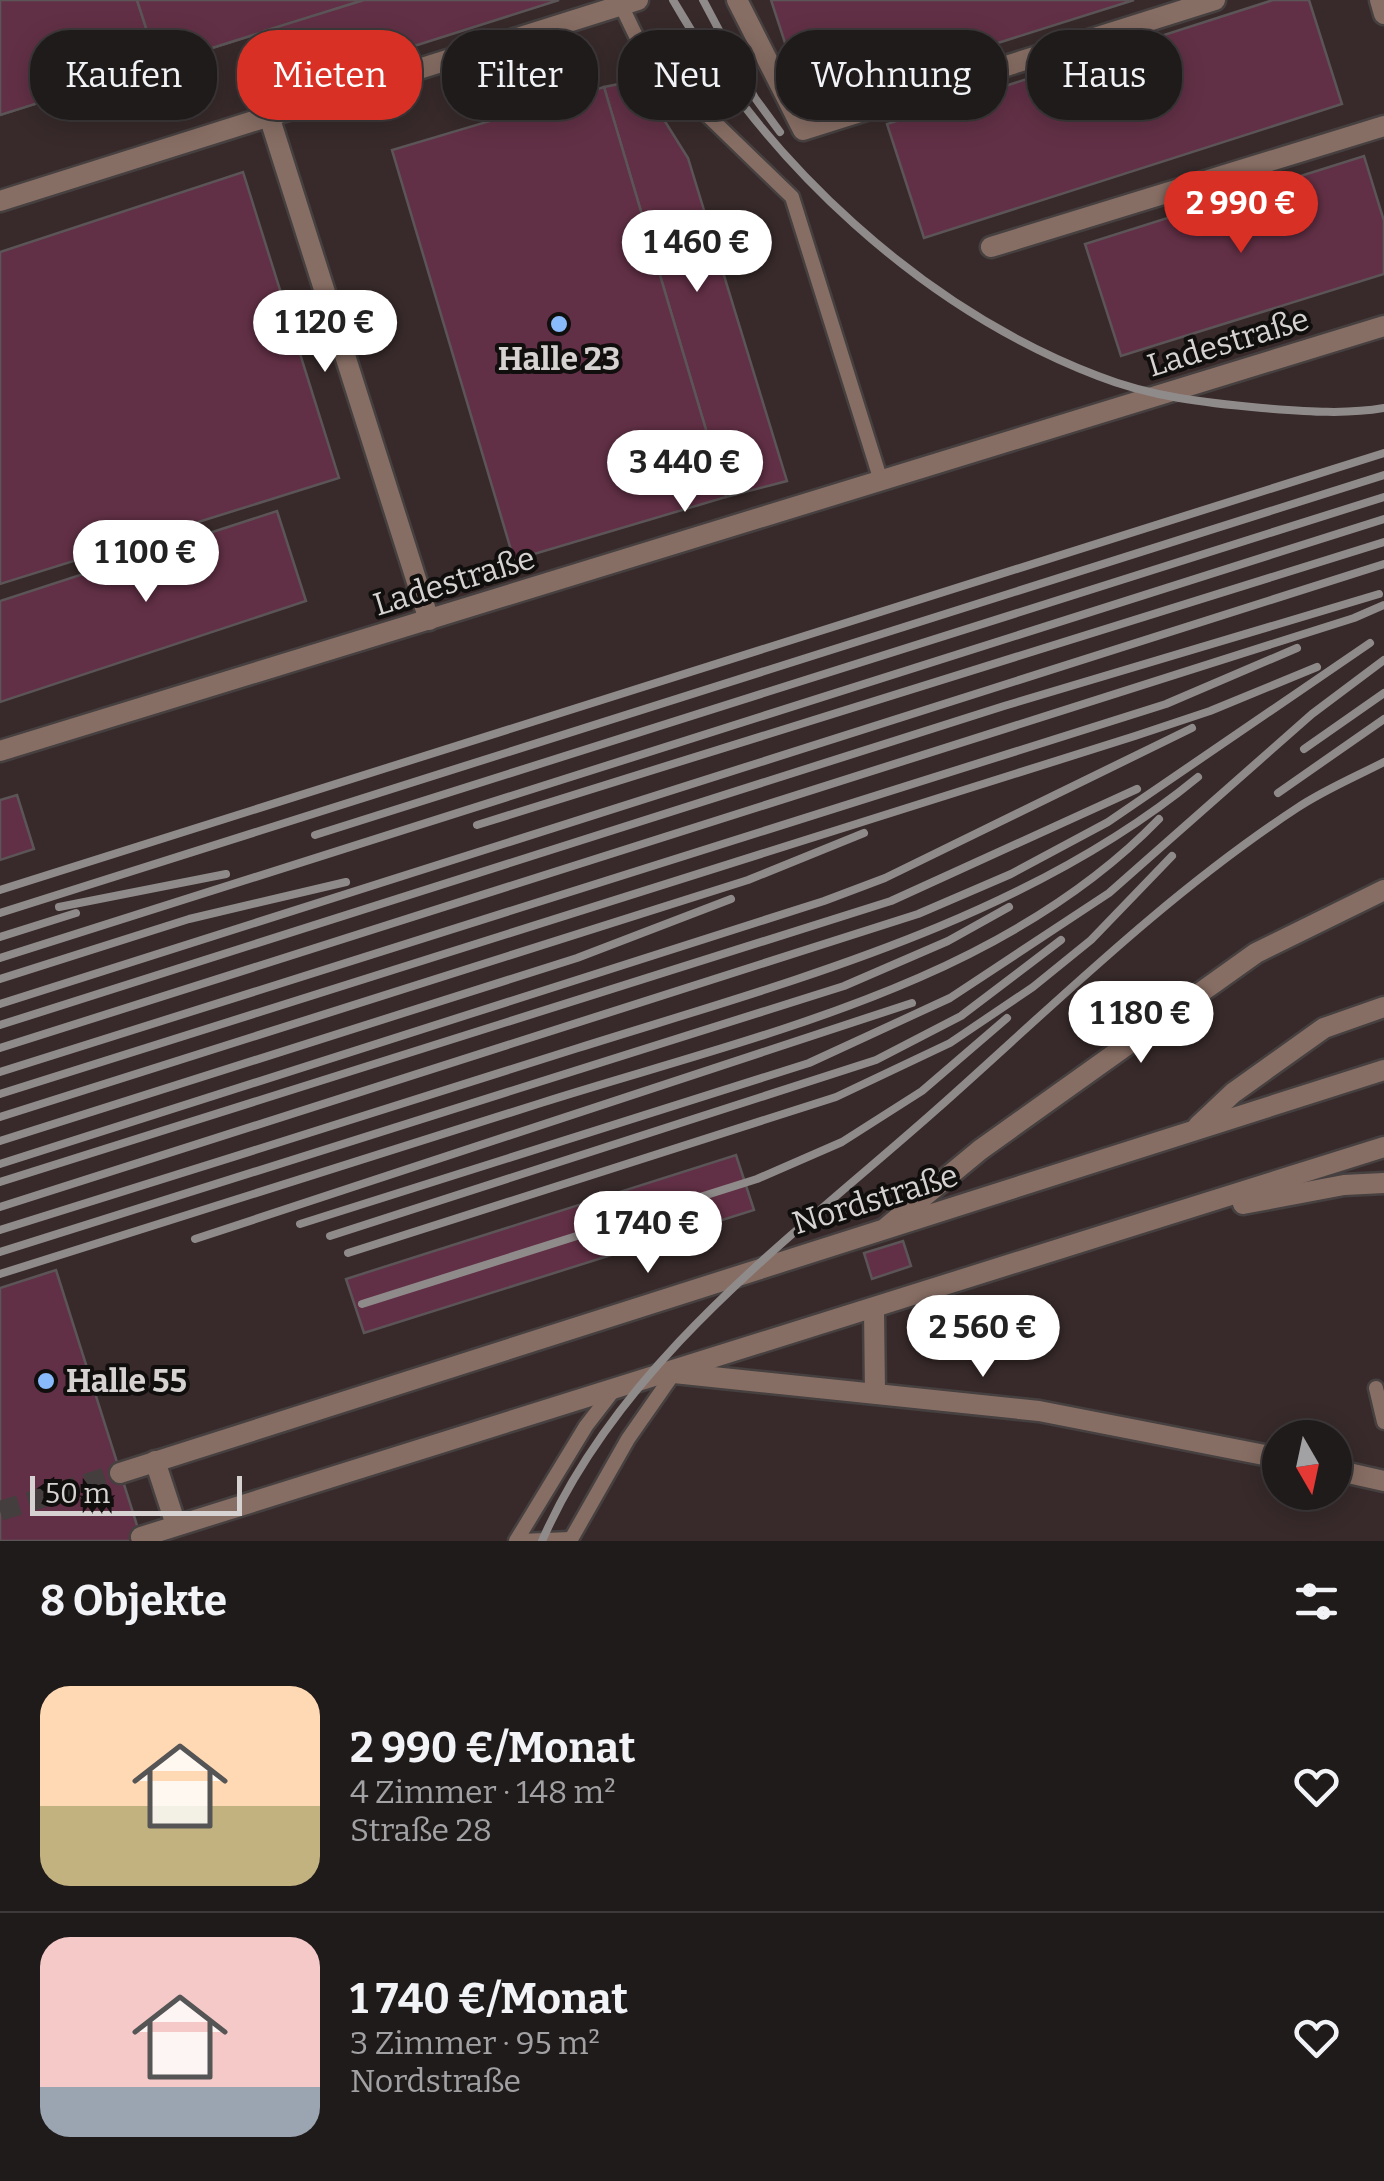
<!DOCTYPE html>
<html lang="de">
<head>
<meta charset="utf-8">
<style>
  :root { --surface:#201b1b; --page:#2d2828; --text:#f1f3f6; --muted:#a2a1a3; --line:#3d393a; --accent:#d93025 }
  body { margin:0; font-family:Bitter,serif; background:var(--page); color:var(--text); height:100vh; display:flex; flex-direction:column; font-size:38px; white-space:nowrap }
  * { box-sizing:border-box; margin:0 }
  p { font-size:32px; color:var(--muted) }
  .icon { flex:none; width:55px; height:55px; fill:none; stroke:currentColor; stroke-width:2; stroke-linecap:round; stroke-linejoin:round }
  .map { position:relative; height:1541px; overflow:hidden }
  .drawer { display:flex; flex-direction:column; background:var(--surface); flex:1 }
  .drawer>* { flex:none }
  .hud { position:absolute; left:30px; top:30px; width:1325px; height:90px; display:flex; gap:20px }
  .needle { width:65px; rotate:171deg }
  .fabs { position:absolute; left:1262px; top:1420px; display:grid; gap:20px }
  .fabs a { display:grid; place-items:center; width:90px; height:90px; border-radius:50%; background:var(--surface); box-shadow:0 5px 25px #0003,0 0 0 2px var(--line); font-size:50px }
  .scale { position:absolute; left:30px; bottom:25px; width:212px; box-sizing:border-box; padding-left:10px; border:5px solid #d6d2d2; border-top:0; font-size:28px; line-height:35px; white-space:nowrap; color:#d6d2d2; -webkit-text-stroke:8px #110e0e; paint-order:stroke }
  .price { position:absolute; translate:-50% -85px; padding:0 22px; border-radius:35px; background:#fff; color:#222; font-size:32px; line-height:65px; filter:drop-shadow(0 2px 5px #0008) }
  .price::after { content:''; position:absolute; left:50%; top:60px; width:30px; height:22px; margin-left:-15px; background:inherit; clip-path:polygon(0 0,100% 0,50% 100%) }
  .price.on { background:var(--accent); color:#fff }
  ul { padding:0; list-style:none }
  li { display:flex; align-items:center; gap:30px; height:250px; padding:0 40px }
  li+li { border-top:2px solid var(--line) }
  li span { display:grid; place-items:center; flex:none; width:280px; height:200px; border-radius:30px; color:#555 }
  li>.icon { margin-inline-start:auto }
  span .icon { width:120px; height:120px; fill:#fffc; stroke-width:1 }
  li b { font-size:42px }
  h2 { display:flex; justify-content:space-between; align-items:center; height:120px; padding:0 40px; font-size:42px }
  .tag { padding:0 35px; border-radius:40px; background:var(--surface); box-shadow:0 5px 25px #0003,0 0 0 2px var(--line); font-size:35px; line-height:90px }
  .tag.on { background:var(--accent); color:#fff }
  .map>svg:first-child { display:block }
</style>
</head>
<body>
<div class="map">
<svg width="1384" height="1541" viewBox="0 0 1384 1541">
  <rect width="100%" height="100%" fill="#2b2424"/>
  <!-- built -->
  <path fill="#382a2a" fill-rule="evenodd" d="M0,0H1384V1541H0ZM1280,1438H1335V1492H1280Z"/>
  <!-- building -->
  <g fill="#623046" stroke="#5c5557" stroke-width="2.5">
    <path d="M0,0H364L0,115Z"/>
    <path d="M0,0H137L158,65L0,115Z"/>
    <path d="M137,0H364L158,65Z"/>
    <path d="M364,0H559L282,88L264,31Z"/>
    <path d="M771,0H1134L805,104Z"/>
    <path d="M1273,0H1309L1342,104L924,238L887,124Z"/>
    <path d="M639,80L688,158L787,481L726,497L604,87Z"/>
    <path d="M604,87L726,497L514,560L392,150Z"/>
    <path d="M1364,156L1384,221V274L1121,356L1085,244Z"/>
    <path d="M243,172L339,478L0,584V252Z"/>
    <path d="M277,511L306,601L0,702V601Z"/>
    <path d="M17,795L34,849L0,860V800Z"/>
    <path d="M736,1155L754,1210L364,1333L346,1279Z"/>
    <path d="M903,1241L911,1266L872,1279L864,1253Z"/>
    <path d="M56,1270L142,1541H0V1288Z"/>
  </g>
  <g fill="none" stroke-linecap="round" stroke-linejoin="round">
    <!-- tertiary-tunnel -->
    <path stroke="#453e3e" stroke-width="20" stroke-dasharray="20 10" stroke-linecap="butt" d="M0,1511L120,1473"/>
    <defs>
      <g id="service">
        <path d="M621,5L663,92L700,108L792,197L881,481"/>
        <path d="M1376,1388L1384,1422"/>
        <path d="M516,1541L586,1426L613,1391"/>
        <path d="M520,1541L571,1539"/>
        <path d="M570,1541L628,1439L674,1373"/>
      </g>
      <g id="minor">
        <path d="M737,0L803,130L1215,0"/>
        <path d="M1380,0L1384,14"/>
        <path d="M269,116L429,620"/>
        <path d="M0,201L638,0"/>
        <path d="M991,247L1384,126"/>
        <path d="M0,751L1384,326"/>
        <path d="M887,1227L980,1150L1256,953L1384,890"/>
        <path d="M874,1310L875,1393"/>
        <path d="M674,1373L1039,1411L1280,1458"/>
        <path d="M1335,1470L1384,1481"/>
      </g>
      <g id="tertiary">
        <path d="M1198,1126L1233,1093L1324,1028L1384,1007"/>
        <path d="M1243,1204L1344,1185L1384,1183"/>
        <path d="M155,1461L176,1525"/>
        <path d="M120,1473L1384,1070"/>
        <path d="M141,1537L1384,1147"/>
      </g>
    </defs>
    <!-- service casing -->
    <use href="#service" stroke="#464040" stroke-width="19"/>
    <!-- minor casing -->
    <use href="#minor" stroke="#464040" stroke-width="25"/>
    <!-- tertiary casing -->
    <use href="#tertiary" stroke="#464040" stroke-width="25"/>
    <!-- service -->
    <use href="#service" stroke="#876e64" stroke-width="14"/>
    <!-- minor -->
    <use href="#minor" stroke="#876e64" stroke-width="20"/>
    <!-- tertiary -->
    <use href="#tertiary" stroke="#876e64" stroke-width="20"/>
    <!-- rail -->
    <g stroke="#908b8b" stroke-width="8">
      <path d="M673,0C767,164 921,308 1098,376C1151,397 1207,403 1262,408C1302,411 1344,415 1384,408"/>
      <path d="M703,0L755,98L780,132"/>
      <path d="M1304,749L1384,693"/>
      <path d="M1278,793L1384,719"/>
      <path d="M477,825L1384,542"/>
      <path d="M315,835L1384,497"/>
      <path d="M0,890L1384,453"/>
      <path d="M59,907L226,874"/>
      <path d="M0,913L1384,475"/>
      <path d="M0,937L76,913"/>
      <path d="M0,958L1384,519"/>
      <path d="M0,979L189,919L346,882"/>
      <path d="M0,1004L1384,564"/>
      <path d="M0,1025L1004,706L1379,594"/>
      <path d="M0,1048L1354,618L1384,605"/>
      <path d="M0,1072L1166,704L1297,648"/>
      <path d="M0,1094L1135,736L1210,711L1317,667"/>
      <path d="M0,1117L748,880L864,833"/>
      <path d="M0,1141L577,958L731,899"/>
      <path d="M0,1164L824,901L885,878L1192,728"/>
      <path d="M0,1182L891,901L1137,789"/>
      <path d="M0,1207L918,914L1011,874L1108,822L1370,643"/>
      <path d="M300,1224L809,1063L950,998L1109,893L1312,714L1384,660"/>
      <path d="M0,1230C193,1170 385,1109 578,1048C791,981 1023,921 1198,777"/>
      <path d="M330,1236L876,1060L961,1016L1061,940"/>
      <path d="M195,1239L912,1003"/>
      <path d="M0,1252L844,986L948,941L1009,907"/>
      <path d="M348,1253L836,1097L950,1043L1033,987L1091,940L1172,856"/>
      <path d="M0,1274C180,1217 360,1160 541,1103C753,1036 998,985 1159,819"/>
      <path d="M362,1304L757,1179L842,1142L922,1091L1007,1018"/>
      <path d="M542,1541C621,1360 794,1236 937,1109C1054,1005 1166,894 1297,808C1324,790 1355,777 1384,762"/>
    </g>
  </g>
  <!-- markers -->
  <g fill="#89bafc" stroke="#110e0e" stroke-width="4">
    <circle cx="559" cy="324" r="10"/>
    <circle cx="46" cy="1381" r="10"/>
  </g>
  <g text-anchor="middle" stroke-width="8" stroke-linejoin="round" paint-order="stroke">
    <!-- street labels -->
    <g font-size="32" fill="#d6d2d2" stroke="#110e0e">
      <text transform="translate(1228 342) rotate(-17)" y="11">Ladestraße</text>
      <text transform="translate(454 581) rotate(-17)" y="11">Ladestraße</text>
      <text transform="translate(875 1199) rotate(-17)" y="11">Nordstraße</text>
    </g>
    <!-- poi labels -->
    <g font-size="32" font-weight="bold" fill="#d6d2d2" stroke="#110e0e">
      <text x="559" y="370">Halle 23</text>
      <text x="66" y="1392" text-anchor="start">Halle 55</text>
    </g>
  </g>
</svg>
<div class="fabs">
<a><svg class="needle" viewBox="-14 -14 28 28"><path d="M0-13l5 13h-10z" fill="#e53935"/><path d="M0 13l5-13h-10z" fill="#a2a1a3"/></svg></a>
</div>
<div class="scale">50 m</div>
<b class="price on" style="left:1241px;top:256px">2 990 €</b>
<b class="price" style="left:697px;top:295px">1 460 €</b>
<b class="price" style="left:325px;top:375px">1 120 €</b>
<b class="price" style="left:685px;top:515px">3 440 €</b>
<b class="price" style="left:146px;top:605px">1 100 €</b>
<b class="price" style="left:1141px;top:1066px">1 180 €</b>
<b class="price" style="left:648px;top:1276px">1 740 €</b>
<b class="price" style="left:983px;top:1380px">2 560 €</b>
<div class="hud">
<a class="tag">Kaufen</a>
<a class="tag on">Mieten</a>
<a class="tag">Filter</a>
<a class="tag">Neu</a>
<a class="tag">Wohnung</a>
<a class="tag">Haus</a>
</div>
</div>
<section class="drawer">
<h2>8 Objekte<svg class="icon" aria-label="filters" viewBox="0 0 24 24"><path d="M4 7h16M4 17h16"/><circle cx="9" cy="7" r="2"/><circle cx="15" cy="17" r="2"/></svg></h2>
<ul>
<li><span style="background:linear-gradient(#ffd9b3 60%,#c2b280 0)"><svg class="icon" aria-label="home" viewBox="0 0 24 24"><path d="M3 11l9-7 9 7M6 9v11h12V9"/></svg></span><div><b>2 990 €/Monat</b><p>4 Zimmer · 148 m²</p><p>Straße 28</p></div><svg class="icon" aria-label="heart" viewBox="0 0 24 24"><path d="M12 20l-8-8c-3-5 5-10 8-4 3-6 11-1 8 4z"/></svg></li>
<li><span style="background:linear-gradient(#f6c9c9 75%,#9aa5b1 0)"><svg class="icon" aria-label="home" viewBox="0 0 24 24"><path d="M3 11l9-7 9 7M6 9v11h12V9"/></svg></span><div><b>1 740 €/Monat</b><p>3 Zimmer · 95 m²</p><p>Nordstraße</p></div><svg class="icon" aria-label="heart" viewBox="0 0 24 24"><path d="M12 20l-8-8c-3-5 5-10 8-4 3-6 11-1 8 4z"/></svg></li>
</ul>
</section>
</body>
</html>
